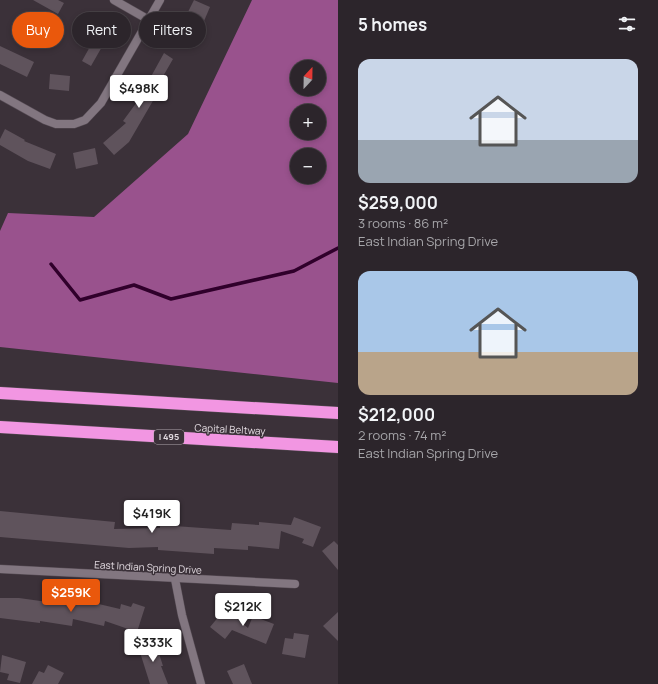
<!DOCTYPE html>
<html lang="en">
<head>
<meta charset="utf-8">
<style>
  :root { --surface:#2c252b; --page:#342d33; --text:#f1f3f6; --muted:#a6a5a9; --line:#484247; --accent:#ea580c }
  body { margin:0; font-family:Manrope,sans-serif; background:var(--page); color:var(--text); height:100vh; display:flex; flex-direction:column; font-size:15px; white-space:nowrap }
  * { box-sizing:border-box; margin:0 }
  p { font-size:13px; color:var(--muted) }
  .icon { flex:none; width:22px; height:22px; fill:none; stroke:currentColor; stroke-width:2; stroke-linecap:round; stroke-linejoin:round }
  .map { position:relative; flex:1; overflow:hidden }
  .side { display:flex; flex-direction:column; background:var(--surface); width:320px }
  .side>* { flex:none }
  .guide { position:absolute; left:12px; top:12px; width:266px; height:36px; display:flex; gap:8px }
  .needle { width:26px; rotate:22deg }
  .controls { position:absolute; left:290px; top:60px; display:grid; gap:8px }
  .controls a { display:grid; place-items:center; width:36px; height:36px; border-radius:50%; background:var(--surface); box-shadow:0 2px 6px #0003,0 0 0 1px var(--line); font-size:20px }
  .price { position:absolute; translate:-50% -34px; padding:0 9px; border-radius:4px; background:#fff; color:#222; font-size:13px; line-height:26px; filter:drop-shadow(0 1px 2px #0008) }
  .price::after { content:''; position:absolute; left:50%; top:24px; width:12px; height:9px; margin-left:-6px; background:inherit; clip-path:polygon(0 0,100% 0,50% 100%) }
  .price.selected { background:var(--accent); color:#fff }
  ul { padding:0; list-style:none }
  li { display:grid; align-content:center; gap:8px; height:212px; padding:0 20px }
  li span { display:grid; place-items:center; height:124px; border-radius:12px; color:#555 }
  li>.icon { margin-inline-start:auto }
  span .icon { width:72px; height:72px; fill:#fffc; stroke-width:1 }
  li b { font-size:17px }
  h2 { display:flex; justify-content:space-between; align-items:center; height:48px; padding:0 20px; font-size:17px }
  .tag { padding:0 14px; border-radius:18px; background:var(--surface); box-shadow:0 2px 6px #0003,0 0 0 1px var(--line); font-size:14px; line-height:36px }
  .tag.selected { background:var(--accent); color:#fff }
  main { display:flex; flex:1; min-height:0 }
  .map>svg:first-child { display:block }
</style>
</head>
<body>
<main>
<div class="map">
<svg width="338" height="684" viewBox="0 0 338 684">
  <rect width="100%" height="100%" fill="#3b3139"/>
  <!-- forest -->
  <path fill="#99528d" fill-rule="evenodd" d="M252,0H338V383L0,347V231L8,213L94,217L188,134ZM297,67H319V89H297ZM297,111H319V133H297ZM297,155H319V177H297Z"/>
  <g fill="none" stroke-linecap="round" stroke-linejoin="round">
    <!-- stream -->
    <path stroke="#30002b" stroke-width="3.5" d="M51,264L80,300L134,285L171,299L294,271L338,248"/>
  </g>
  <!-- building -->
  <g fill="#5f535c">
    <path d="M33,0H58L64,3L58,14Z"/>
    <path d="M194,0L210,7L204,21L187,14Z"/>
    <path d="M93,20L111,31L91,66L82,61L97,34L87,29Z"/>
    <path d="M0,46L34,62L27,77L0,64Z"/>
    <path d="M164,53L173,59L158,85L161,87L129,142L114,155L103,143L126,123L123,121L137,102Z"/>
    <path d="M50,74L70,76L69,91L49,89Z"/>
    <path d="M5,129L25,140L24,141L56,154L50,169L28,161L0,145V139Z"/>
    <path d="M95,148L98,164L76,169L73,153Z"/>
    <path d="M0,511L115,522L114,529L160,528V525L231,530L232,523L259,525V522L291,525L294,517L321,527L313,547L302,543L304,539L281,531L279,549L248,546V550L214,548V554L158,550V547L129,548L0,537Z"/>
    <path d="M334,541L338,545V570L322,551Z"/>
    <path d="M0,598H19L62,604L63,600L85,604L86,601L120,609L121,604L131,607L133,603L145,607L137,632L105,621L104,626L73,619L72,626L40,621V623L0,618Z"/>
    <path d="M225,609L248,628L253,616L274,624L266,644L232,630L225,639L210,627Z"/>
    <path d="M338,612V641L323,626Z"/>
    <path d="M294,633L309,635L305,658L282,654L285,638L293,639Z"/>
    <path d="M155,641L163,666H161L168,684H150L138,646Z"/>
    <path d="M2,655L26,662L20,683L7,680L9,674L0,672Z"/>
    <path d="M244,664L252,684H233L227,671Z"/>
    <path d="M48,665L64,673L58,684H32L39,671L44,673Z"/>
  </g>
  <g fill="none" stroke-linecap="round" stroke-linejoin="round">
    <defs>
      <g id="street">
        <path d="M114,0L149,20"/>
        <path d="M0,95L45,120L56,124H74L85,120L101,103L160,0"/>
        <path d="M0,569L295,584"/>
        <path d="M175,579L182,615L201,684"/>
      </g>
      <g id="highway">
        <path d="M0,393L338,413"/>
        <path d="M0,427L338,447"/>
      </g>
    </defs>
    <!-- street casing -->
    <use href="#street" stroke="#584e56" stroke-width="9"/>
    <!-- highway casing -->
    <use href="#highway" stroke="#584e56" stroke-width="13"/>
    <!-- street -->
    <use href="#street" stroke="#827680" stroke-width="8"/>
    <!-- highway -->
    <use href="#highway" stroke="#f296e2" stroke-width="12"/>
  </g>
  <g text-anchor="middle" stroke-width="3" stroke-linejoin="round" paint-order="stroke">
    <!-- shield labels -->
    <rect fill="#3b3139" stroke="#b0a7ae" stroke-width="1" x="154" y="430" width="30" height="14" rx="3"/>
    <g font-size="9" font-weight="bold" fill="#e2dae0">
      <text x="169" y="440">I 495</text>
    </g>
    <!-- street labels -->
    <g font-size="10" fill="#e2dae0" stroke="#3b3139">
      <text transform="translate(230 429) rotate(3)" y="4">Capital Beltway</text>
      <text transform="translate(148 567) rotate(3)" y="4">East Indian Spring Drive</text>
    </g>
  </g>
</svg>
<div class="controls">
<a><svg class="needle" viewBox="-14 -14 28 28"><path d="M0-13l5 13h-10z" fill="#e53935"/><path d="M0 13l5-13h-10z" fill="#a6a5a9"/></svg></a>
<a>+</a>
<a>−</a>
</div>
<b class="price" style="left:139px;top:109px">$498K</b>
<b class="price" style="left:152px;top:534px">$419K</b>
<b class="price selected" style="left:71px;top:613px">$259K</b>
<b class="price" style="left:243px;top:627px">$212K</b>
<b class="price" style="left:153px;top:663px">$333K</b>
<div class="guide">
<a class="tag selected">Buy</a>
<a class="tag">Rent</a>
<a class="tag">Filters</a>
</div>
</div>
<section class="side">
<h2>5 homes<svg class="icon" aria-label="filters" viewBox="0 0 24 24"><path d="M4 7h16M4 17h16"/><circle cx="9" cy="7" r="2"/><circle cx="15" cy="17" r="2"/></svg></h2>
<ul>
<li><span style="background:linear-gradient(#c9d6e8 65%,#9aa5b1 0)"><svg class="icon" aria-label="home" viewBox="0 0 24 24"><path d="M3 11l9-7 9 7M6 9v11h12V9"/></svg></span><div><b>$259,000</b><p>3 rooms · 86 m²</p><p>East Indian Spring Drive</p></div></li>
<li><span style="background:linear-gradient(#a9c7e8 65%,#b9a48a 0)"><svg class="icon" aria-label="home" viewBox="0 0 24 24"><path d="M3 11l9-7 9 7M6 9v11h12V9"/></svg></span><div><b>$212,000</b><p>2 rooms · 74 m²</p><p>East Indian Spring Drive</p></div></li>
</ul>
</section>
</main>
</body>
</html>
